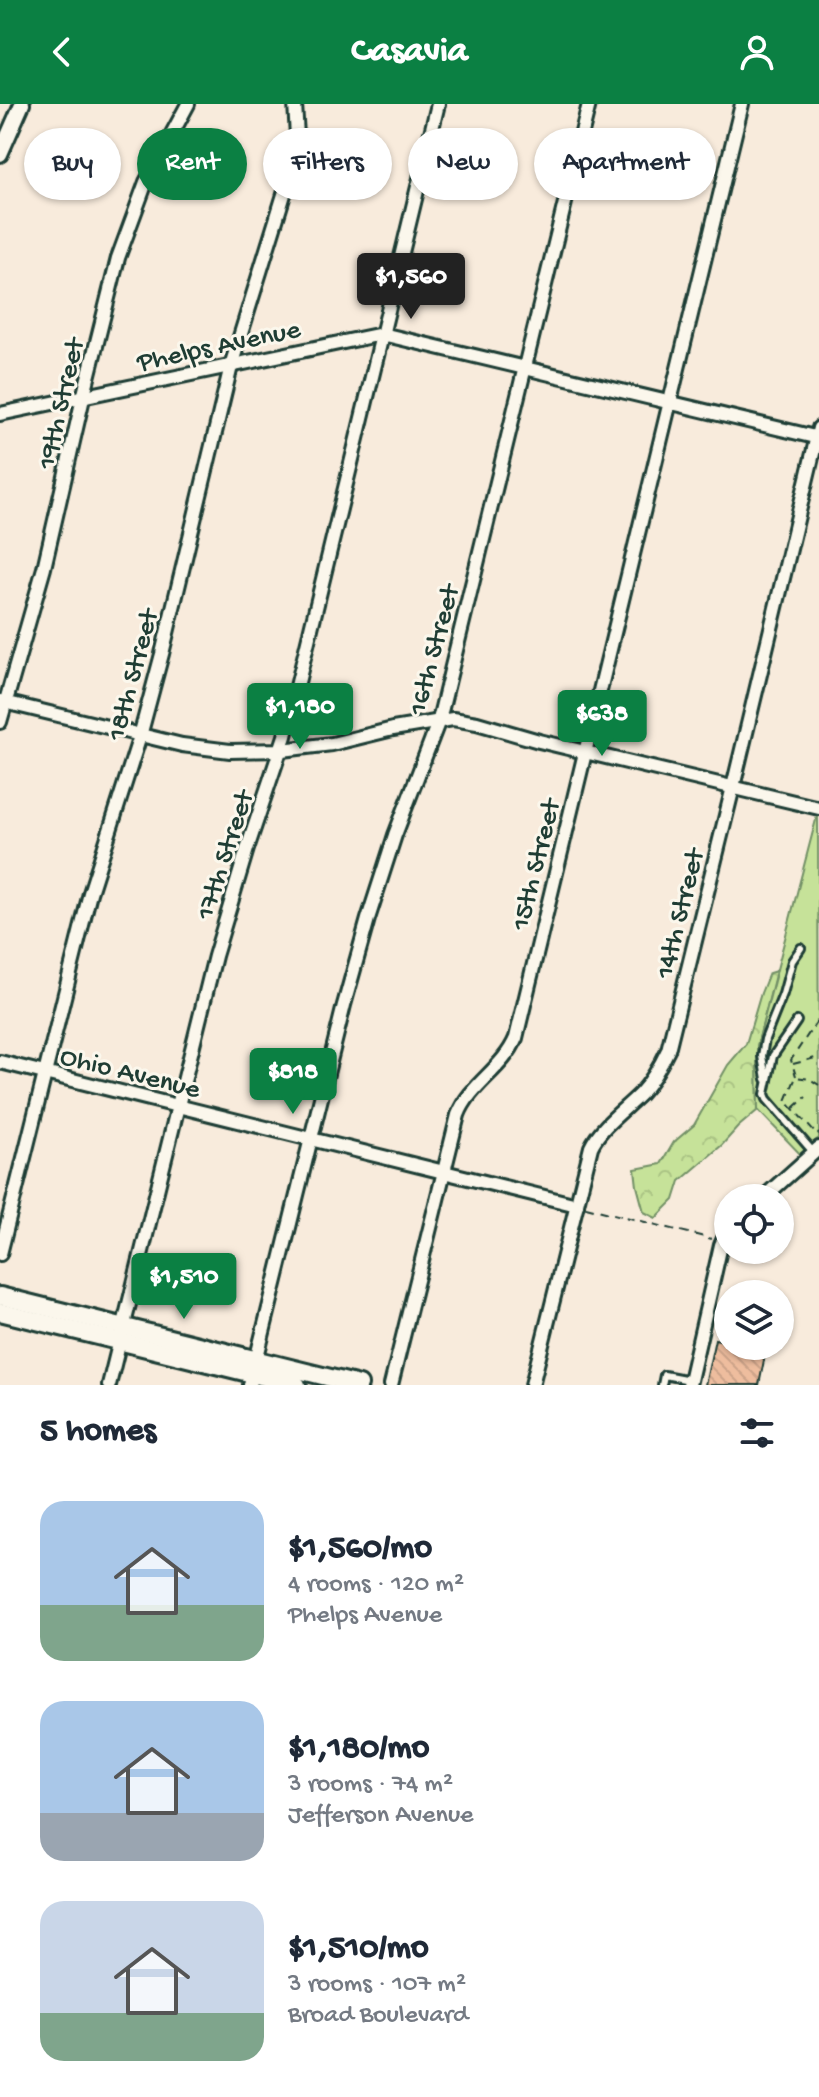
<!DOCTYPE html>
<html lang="en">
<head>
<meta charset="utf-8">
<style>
  :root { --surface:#fff; --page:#f6f6f7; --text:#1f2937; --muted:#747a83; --accent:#0b8043 }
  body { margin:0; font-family:"Gochi Hand",sans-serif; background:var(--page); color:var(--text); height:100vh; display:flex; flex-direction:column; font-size:30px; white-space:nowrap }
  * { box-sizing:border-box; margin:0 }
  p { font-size:26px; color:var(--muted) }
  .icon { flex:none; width:44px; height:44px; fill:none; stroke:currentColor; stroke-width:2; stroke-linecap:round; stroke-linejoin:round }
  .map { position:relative; height:1281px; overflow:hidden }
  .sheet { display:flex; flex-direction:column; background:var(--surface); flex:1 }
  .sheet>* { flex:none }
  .hud { position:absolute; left:24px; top:24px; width:772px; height:72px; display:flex; gap:16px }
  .buttons { position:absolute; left:714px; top:1080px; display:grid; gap:16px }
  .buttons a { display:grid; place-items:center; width:80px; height:80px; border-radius:50%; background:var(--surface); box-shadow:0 2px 6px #0004; font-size:40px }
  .price { position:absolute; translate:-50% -68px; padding:0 18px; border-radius:8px; background:var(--accent); color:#fff; font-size:26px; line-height:52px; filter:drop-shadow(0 2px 4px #0008) }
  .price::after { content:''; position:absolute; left:50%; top:48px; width:24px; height:18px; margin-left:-12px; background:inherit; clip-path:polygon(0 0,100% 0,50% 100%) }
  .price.on { background:#222; color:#fff }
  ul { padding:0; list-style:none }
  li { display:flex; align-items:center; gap:24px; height:200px; padding:0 40px }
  li span { display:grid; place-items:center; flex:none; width:224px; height:160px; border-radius:24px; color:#555 }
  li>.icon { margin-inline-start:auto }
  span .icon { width:96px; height:96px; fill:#fffc; stroke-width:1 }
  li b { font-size:34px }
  h2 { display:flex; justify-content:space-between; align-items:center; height:96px; padding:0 40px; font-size:34px }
  .tag { padding:0 28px; border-radius:36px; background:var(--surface); box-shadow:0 2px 6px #0004; font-size:28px; line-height:72px }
  .tag.on { background:var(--accent); color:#fff }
  header { display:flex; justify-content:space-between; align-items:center; height:104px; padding:0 40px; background:var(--accent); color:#fff; font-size:36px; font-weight:800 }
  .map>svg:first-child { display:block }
</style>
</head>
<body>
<header><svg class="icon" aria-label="back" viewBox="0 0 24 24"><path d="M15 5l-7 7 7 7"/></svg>Casavia<svg class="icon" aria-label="person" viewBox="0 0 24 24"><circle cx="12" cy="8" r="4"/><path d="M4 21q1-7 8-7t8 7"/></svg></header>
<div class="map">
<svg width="819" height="1281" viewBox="0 0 819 1281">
  <defs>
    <pattern id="forest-crowns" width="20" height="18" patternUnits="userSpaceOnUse" patternTransform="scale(2)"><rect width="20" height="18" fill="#c6e299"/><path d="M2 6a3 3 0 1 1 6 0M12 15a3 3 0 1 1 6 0" fill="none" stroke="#aac384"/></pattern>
    <pattern id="building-back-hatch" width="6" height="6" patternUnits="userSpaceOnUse" patternTransform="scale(2)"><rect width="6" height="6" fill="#eebd9e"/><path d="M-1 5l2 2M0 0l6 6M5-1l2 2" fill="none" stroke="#cca389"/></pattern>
  </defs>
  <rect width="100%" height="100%" fill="#f8ebdc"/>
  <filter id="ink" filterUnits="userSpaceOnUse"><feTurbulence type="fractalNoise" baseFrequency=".0125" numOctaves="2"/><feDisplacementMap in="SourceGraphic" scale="16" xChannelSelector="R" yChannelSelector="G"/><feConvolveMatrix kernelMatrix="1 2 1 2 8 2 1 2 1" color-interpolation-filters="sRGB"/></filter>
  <g filter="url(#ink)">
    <!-- forest -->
    <path fill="url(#forest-crowns)" stroke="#729066" stroke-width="2" d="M776,867L757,942L758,1006L738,1023L722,1041L680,1077L674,1096L656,1114L644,1108L637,1082L635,1065L661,1060L674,1038L694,1021L728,961L746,940L761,889L769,869Z"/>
    <!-- park -->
    <path fill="#c6e299" stroke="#729066" stroke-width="2" d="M818,708L819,1034L800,1050L758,1006L757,942Z"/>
    <!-- building -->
    <path fill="url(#building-back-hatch)" stroke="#1f3d34" stroke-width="2" d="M715,1235L728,1238V1242H748L766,1246L759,1281H705Z"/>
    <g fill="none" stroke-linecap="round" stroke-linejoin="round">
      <defs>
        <g id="service">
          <path d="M797,917L773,952L765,990L767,995L814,1049"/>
          <path d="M766,975L762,952L765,935L783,890L792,857L801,844"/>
          <path d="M662,1281L664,1271L690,1276"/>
        </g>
        <g id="minor">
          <path d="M0,310L382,230L819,334"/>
          <path d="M0,597L182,641L230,647L282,646L332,640L393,625L453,615L477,619L539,637L819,704"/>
          <path d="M0,618L44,464L83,294L118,154L146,78L188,0"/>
          <path d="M0,958L577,1101"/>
          <path d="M763,1094L819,1044"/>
          <path d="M0,1150L90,789L140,632L162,550L231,262L290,71L297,32L295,0"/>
          <path d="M109,1281L215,852L247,745L285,632L438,0"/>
          <path d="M250,1281L344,901L368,815L395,731L439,616L589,0"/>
          <path d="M391,1281L458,1011C470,980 503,965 516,934L742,0"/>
          <path d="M532,1281L591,1043C601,1022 623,1007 640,990C652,977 660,963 668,946L733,683L819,324"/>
          <path d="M689,1281L721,1141L728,1126"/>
        </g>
        <path id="tertiary" d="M0,50L22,0"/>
        <g id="secondary">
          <path d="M0,1192L359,1281"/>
          <path d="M0,1208L297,1281"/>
        </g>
      </defs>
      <!-- service casing -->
      <use href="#service" stroke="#1f3d34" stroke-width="12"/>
      <!-- minor casing -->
      <use href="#minor" stroke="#1f3d34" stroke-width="18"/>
      <!-- tertiary casing -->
      <use href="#tertiary" stroke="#1f3d34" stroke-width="20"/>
      <!-- secondary casing -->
      <use href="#secondary" stroke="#1f3d34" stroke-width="22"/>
      <!-- path -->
      <g stroke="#1f3d34" stroke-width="2" stroke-dasharray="8 6" stroke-linecap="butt">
        <path d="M793,960L819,953"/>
        <path d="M796,972L791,956L819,914"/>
        <path d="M819,981L810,975L796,973L786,997L817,1031L819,1029"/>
        <path d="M794,1004L806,993"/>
        <path d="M586,1103L712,1135"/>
      </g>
      <!-- service -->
      <use href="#service" stroke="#fbf7ec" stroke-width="6"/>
      <!-- minor -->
      <use href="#minor" stroke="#fbf7ec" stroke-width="12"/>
      <!-- tertiary -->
      <use href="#tertiary" stroke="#fbf7ec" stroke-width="14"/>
      <!-- secondary -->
      <use href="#secondary" stroke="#fbf7ec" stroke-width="16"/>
    </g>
  </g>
  <g text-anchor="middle" stroke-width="6" stroke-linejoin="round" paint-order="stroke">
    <!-- street labels -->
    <g font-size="28" fill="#1f3d34" stroke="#fbf7ec">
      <text transform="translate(218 239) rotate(-12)" y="10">Phelps Avenue</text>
      <text transform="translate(58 299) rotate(-77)" y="10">19th Street</text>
      <text transform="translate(431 545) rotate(-75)" y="10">16th Street</text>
      <text transform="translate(130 570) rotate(-75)" y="10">18th Street</text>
      <text transform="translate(222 750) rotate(-72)" y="10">17th Street</text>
      <text transform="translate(533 760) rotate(-76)" y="10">15th Street</text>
      <text transform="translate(677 809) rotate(-76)" y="10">14th Street</text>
      <text transform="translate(131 966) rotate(14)" y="10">Ohio Avenue</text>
    </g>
  </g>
</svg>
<div class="buttons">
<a><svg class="icon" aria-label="locate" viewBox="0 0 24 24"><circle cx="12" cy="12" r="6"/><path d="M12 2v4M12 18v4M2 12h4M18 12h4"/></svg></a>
<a><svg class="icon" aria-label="layers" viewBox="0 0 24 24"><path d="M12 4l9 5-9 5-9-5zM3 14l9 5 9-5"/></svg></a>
</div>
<b class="price on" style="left:411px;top:217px">$1,560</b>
<b class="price" style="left:300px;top:647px">$1,180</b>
<b class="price" style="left:602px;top:654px">$638</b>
<b class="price" style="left:293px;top:1012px">$818</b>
<b class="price" style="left:184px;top:1217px">$1,510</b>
<div class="hud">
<a class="tag">Buy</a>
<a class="tag on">Rent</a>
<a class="tag">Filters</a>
<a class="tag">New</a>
<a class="tag">Apartment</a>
</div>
</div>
<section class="sheet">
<h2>5 homes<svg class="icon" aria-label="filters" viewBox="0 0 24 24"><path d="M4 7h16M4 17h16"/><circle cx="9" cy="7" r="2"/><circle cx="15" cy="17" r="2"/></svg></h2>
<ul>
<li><span style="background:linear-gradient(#a9c7e8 65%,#7fa58c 0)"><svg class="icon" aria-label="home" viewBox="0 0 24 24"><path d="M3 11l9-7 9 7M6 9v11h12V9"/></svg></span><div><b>$1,560/mo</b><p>4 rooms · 120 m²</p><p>Phelps Avenue</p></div></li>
<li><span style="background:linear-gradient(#a9c7e8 70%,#9aa5b1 0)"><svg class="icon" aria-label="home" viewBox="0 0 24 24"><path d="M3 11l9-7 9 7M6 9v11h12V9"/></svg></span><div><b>$1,180/mo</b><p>3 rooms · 74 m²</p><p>Jefferson Avenue</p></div></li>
<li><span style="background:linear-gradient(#c9d6e8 70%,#7fa58c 0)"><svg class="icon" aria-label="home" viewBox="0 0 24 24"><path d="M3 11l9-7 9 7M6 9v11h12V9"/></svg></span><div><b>$1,510/mo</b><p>3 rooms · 107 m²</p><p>Broad Boulevard</p></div></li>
</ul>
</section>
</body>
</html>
